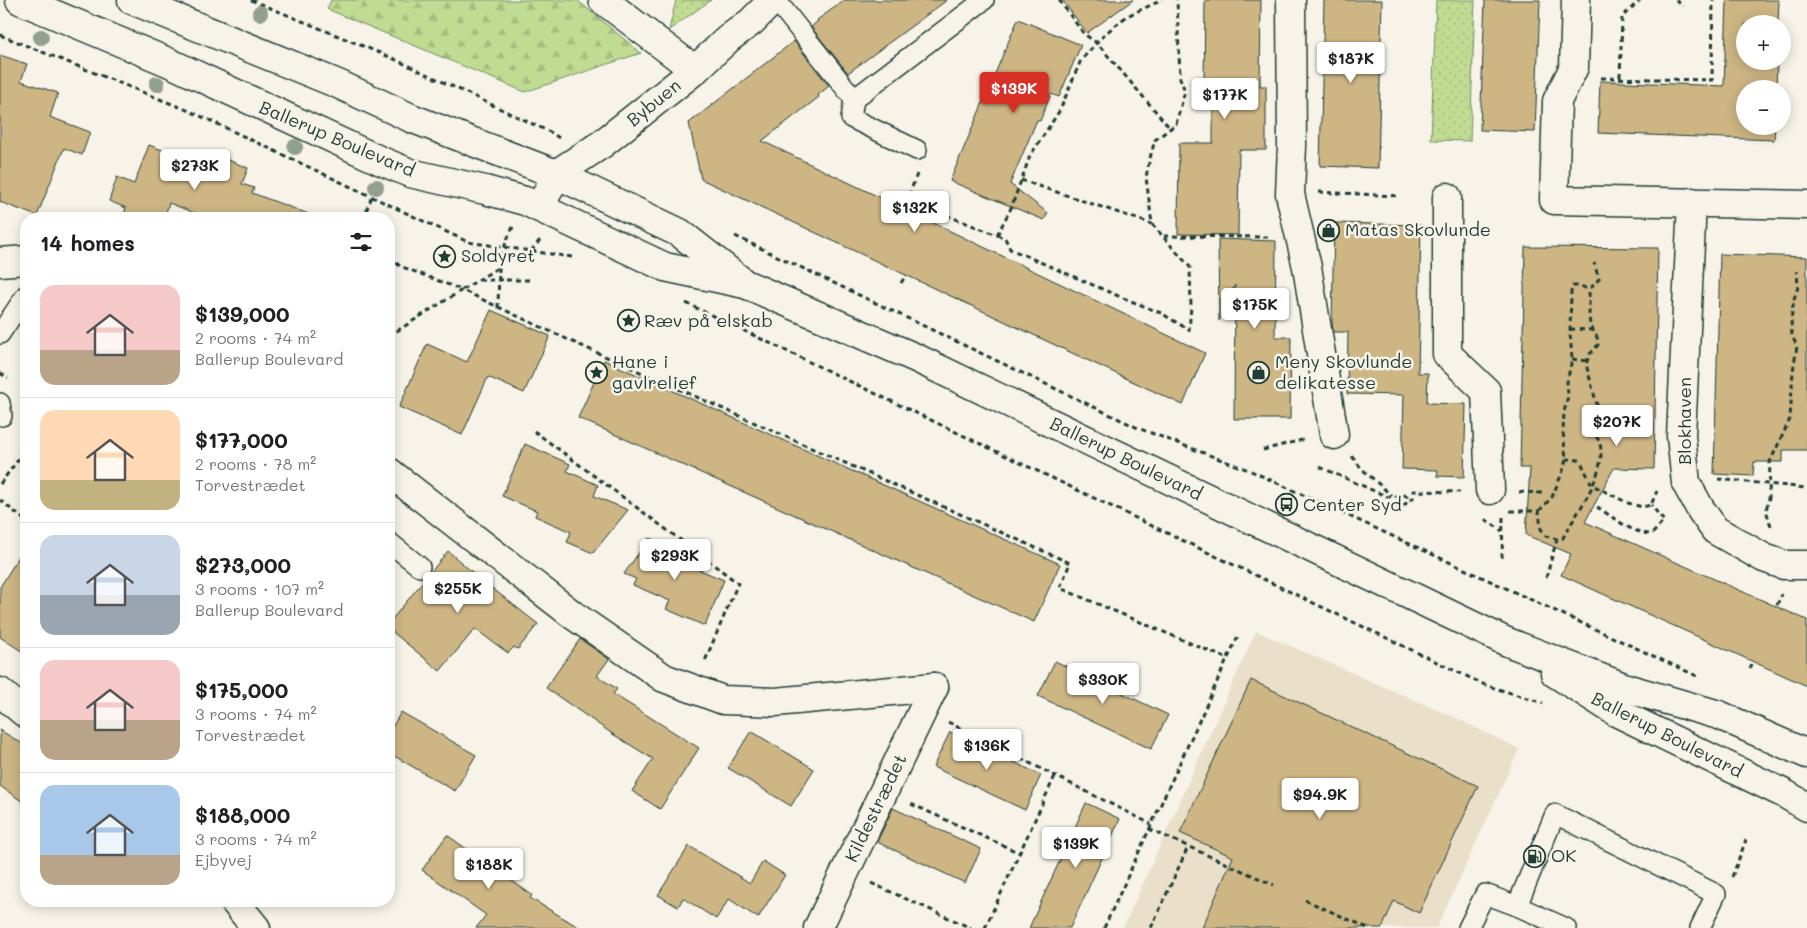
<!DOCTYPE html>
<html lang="en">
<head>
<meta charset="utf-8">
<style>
  :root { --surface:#fff; --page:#f2f2f2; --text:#202124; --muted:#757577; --line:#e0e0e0; --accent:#d93025 }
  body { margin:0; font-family:Mali,sans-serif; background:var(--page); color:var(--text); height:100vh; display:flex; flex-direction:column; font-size:19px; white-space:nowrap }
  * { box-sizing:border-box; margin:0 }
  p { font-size:16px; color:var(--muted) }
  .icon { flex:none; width:28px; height:28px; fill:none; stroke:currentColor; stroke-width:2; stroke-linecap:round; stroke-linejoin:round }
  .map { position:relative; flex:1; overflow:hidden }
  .side { position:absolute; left:20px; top:212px; width:375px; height:695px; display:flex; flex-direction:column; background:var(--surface); border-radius:20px; box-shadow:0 2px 12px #0003 }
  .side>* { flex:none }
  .tools { position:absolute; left:1736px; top:15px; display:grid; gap:10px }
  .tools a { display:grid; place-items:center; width:55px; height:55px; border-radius:50%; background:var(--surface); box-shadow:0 2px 12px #0003; font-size:25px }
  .price { position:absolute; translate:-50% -42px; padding:0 11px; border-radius:5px; background:#fff; color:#222; font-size:16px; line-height:32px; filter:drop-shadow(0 1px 2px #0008) }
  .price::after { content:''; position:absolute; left:50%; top:30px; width:15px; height:11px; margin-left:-8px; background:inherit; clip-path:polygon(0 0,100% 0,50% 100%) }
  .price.selected { background:var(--accent); color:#fff }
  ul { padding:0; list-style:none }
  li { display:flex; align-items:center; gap:15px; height:125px; padding:0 20px }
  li+li { border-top:1px solid var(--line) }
  li span { display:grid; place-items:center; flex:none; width:140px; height:100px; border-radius:15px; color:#555 }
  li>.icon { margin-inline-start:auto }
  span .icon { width:60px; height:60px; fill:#fffc; stroke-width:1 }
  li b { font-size:21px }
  h2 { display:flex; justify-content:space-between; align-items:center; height:60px; padding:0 20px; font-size:21px }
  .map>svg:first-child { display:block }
</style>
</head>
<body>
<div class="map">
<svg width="1807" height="928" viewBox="0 0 1807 928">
  <defs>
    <pattern id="grass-dots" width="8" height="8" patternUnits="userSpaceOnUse" patternTransform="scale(1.25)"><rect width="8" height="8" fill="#c0db92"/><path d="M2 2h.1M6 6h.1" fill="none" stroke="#a5bd7e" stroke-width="1.8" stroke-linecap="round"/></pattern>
    <pattern id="forest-firs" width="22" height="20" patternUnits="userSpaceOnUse" patternTransform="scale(1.25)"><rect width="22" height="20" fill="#c0db92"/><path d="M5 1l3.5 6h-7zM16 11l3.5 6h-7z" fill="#a5bd7e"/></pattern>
  </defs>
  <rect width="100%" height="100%" fill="#f7f3e8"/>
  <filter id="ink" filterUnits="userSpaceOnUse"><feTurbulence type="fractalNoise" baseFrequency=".02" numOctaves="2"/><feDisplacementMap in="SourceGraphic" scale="10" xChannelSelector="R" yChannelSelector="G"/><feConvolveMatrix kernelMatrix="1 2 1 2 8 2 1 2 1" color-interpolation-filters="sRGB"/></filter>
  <g filter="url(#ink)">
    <!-- built -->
    <path fill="#eae0ca" d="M1256,631L1456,718L1519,749L1437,928H1123Z"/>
    <!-- grass -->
    <g fill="url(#grass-dots)" stroke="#708c63">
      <path d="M676,0H711L669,30Z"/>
      <path d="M1436,0H1475L1470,141L1431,140Z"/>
    </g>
    <!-- forest -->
    <path fill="url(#forest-firs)" stroke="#708c63" d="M331,0H577L641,53L525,92L327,9Z"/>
    <!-- building -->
    <g fill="#cdb584" stroke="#1f3d34">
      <path d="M845,0H947L848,73L811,27L818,21L817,20Z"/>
      <path d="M1062,0H1133L1087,33Z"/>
      <path d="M1205,0H1261L1260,86H1266V150H1239L1238,235L1178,234L1179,143H1213V85H1204Z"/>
      <path d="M1324,0H1382L1378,168L1320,166Z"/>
      <path d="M1485,0H1540L1535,132L1480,130Z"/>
      <path d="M1727,0H1779L1778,24H1745V61H1777L1776,89H1745V126H1775L1774,140L1598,133L1600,81L1724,86Z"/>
      <path d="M1018,19L1081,45L1059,97L1051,94L1040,121L1037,120L1010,184L1048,213L1044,220L950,181Z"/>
      <path d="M794,41L829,86L818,95L819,97L762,141L1205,353L1183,405L701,179L689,123Z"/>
      <path d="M0,55L27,64L21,81L58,93L50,117L90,132L82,155L64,148L37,216L0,202Z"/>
      <path d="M149,145L213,169L218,156L248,168L242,184L254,188L252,193L314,216L313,219H210L169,203L164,219H122L126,208L109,201L117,177L134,184Z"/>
      <path d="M1334,223L1421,225L1418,373H1428L1427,403L1466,404L1464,477L1437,476L1438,470L1402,469L1404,395L1347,394L1348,332H1333L1332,323Z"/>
      <path d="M1218,239L1276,241L1275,337H1291L1290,419H1234L1235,285L1219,321Z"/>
      <path d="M1525,247L1658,248L1654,469L1614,468L1585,522L1807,620V686L1561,575L1571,554L1526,535L1530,468H1520Z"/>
      <path d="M1720,254L1807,257V450H1783V462H1754L1753,476L1714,474Z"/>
      <path d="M491,310L550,336L524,393L488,377L462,435L399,407L427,344L467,362Z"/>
      <path d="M604,360L1060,564L1034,622L578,418Z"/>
      <path d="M525,444L570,464L567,471L598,485L594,496L628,510L593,553L567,542L571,532L535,516L537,511L502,496Z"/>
      <path d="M649,538L692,556L688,565L724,580L705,626L666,609L670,601L633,585L636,579L624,574Z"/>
      <path d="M26,545V654L0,637V587Z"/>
      <path d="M448,551L479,578L538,624L518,649L514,647L508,653L475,629L440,671L389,629V623Z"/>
      <path d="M580,639L609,659L597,676L617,689L613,694L699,748L660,809L632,791L653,759L611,733L546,688Z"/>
      <path d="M1055,661L1168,715L1151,749L1038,696Z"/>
      <path d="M1251,680L1478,786L1419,913L1394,901L1382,928H1202L1233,857L1180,833Z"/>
      <path d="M401,712L476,755L455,791L389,753V733Z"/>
      <path d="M0,730L26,746V804L0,786Z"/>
      <path d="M751,731L814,769L791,806L728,768Z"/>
      <path d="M950,732L1041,775L1025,810L933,767Z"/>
      <path d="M1086,803L1120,819L1070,928H1029Z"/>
      <path d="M893,808L981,849L965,883L877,842Z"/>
      <path d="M447,835L532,895L530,898L580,928H476L486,915L422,870Z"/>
      <path d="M689,846L750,883L763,861L785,875L758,918L729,899L716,919L683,898L678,907L658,895Z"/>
    </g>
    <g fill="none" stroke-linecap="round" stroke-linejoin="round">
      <defs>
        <g id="lane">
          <path d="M776,0L854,99L984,0"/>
          <path d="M854,99L851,118L917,150"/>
          <path d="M0,334L26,295"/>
          <path d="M0,403L2,416"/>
          <path d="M389,542L420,567"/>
          <path d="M1468,928L1485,894L1517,906"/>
          <path d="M1566,928L1517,906L1555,814L1716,894L1700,928"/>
        </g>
        <g id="street">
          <path d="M603,0L695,70"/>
          <path d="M1291,0L1292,145L1290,194L1307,267L1334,435"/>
          <path d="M1576,0L1574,67L1557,101L1554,200L1807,205"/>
          <path d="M1447,197V354L1486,391L1490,490"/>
          <path d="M1692,202L1681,436L1686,483L1701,510L1715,530L1764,558L1784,565H1807"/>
          <path d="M540,208L556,174L602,144L695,70L729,38L751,22L773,0"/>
          <path d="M0,262L26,260"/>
          <path d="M389,472L573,615L664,678L723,700L775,702L934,687"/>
          <path d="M0,692L26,714"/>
          <path d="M234,901L256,928"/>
          <path d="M818,928L934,687"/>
        </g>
        <g id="secondary">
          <path d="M20,0L168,62L379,160L410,173L485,190L525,201L665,267L745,284L916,358L1505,641L1629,689L1719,715L1807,754"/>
          <path d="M132,0L338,84L411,118L556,174L680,233L740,280"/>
          <path d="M1555,673L1616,712L1785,794L1807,807"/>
        </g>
      </defs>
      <!-- lane casing -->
      <use href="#lane" stroke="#1f3d34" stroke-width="22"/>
      <!-- street casing -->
      <use href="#street" stroke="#1f3d34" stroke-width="31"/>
      <!-- secondary casing -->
      <use href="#secondary" stroke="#1f3d34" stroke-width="31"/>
      <!-- path -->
      <g stroke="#1f3d34" stroke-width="3" stroke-dasharray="5 4" stroke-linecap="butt">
        <path d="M251,0L392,58L552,133L559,138"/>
        <path d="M1059,0L1084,34L1097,43L1170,128"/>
        <path d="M1676,0L1683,6"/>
        <path d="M0,35L192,112L468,242L572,257"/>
        <path d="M1620,77L1622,17L1640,0"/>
        <path d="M1601,78L1712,80L1713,0"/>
        <path d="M917,174L908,198L938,212L932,223"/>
        <path d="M1021,180L1152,224"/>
        <path d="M1319,192L1399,196"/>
        <path d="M938,212L1005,238L1010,249L1116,295L1161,313L1189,330L1191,307L1190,267L1152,224L1146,177L1150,158L1155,140L1176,124L1185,91L1180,78L1177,0"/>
        <path d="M363,219L372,196"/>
        <path d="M997,235L1011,208L1030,156L1060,110L1081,60L1106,33L1127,16L1162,0"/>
        <path d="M735,236L1138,428L1251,471L1697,676"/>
        <path d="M1164,236L1269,237"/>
        <path d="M531,251L540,240"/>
        <path d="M389,257L400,266L462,290L499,267L506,242L513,227"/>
        <path d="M479,280H529"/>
        <path d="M901,283L906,275"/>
        <path d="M686,303L1485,685L1543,703"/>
        <path d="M498,308L499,267"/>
        <path d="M1570,329L1592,330"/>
        <path d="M389,336L462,290L573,342L1070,563L1060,588L1228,659"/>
        <path d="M1572,359L1587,361"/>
        <path d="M0,373L8,378"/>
        <path d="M534,431L738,583L705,661"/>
        <path d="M1263,450L1306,439"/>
        <path d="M1352,456L1361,468L1392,496"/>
        <path d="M1566,459L1580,460L1592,485L1628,503L1642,507L1651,505L1657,491"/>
        <path d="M1320,467L1388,497L1404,495L1412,498"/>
        <path d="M1718,479L1807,488"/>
        <path d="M0,484L26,449"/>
        <path d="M1519,492L1543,493"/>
        <path d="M0,500L26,521"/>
        <path d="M1597,507C1613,517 1632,534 1652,534L1664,521L1651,505"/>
        <path d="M1396,511L1413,498V491L1460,492"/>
        <path d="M1510,511H1539L1541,529L1546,536L1557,539L1563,538C1576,513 1607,474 1600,444C1599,440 1596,436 1594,433L1598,409L1586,364L1590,354L1598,345L1597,337L1590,327L1589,312V290L1599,279L1594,263"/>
        <path d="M1539,511L1552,497L1563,471L1566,459L1563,432L1564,412L1568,396L1567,382L1572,359L1570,332L1571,292L1573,286H1581L1589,290"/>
        <path d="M1485,519L1502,531"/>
        <path d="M1771,526L1766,510L1769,498L1770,462L1790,419L1793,371L1797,346L1792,336L1791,321L1794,299L1798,287L1797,271"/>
        <path d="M1502,558L1503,517"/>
        <path d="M1546,578L1557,539"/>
        <path d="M1777,605L1782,594"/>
        <path d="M1750,669L1752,663"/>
        <path d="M948,722L1151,824"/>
        <path d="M911,804L1020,853"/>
        <path d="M1149,829L1274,885"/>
        <path d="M1732,877L1746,840"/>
        <path d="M871,883L971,928"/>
        <path d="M1305,900L1368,928"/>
        <path d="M985,928L1055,776"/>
        <path d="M1104,928L1238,636"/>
        <path d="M1151,928L1188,847"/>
      </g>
      <!-- lane -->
      <use href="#lane" stroke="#f7f3e8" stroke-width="19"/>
      <!-- street -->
      <use href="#street" stroke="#f7f3e8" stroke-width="28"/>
      <!-- secondary -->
      <use href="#secondary" stroke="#f7f3e8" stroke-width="28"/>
    </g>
    <!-- trees -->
    <g fill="#92a08f">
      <circle cx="260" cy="13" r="8"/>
      <circle cx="41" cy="37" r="8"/>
      <circle cx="157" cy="84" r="8"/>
      <circle cx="295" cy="147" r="8"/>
      <circle cx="376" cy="187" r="8"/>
    </g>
  </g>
  <!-- icons -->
  <defs>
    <symbol id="shop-ring" viewBox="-11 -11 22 22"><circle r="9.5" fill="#f7f3e8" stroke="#1f3d34" stroke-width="1.5"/><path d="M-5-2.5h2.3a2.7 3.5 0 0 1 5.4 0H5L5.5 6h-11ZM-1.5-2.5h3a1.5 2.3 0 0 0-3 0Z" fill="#1f3d34"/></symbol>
    <symbol id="sight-ring" viewBox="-11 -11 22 22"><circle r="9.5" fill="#f7f3e8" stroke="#1f3d34" stroke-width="1.5"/><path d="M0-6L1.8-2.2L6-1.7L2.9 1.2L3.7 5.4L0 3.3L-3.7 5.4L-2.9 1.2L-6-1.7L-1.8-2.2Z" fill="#1f3d34"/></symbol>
    <symbol id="bus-ring" viewBox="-11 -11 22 22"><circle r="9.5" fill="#f7f3e8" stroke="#1f3d34" stroke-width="1.5"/><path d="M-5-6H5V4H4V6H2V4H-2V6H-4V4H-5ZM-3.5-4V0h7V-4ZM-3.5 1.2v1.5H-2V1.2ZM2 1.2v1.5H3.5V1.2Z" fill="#1f3d34"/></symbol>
    <symbol id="fuel-ring" viewBox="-11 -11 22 22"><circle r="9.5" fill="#f7f3e8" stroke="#1f3d34" stroke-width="1.5"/><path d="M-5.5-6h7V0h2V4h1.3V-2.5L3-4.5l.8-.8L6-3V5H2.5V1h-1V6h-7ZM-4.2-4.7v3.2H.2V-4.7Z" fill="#1f3d34"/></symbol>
  </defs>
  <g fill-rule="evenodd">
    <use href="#shop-ring" x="1316" y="218" width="25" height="25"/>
    <use href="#sight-ring" x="432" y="244" width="25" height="25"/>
    <use href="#sight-ring" x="616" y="308" width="25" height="25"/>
    <use href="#sight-ring" x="584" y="360" width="25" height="25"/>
    <use href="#shop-ring" x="1246" y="360" width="25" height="25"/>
    <use href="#bus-ring" x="1274" y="492" width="25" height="25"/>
    <use href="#fuel-ring" x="1522" y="844" width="25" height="25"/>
  </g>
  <g text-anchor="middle" stroke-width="5" stroke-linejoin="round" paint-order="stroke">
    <!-- street labels -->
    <g font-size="18" fill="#1f3d34" stroke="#f7f3e8">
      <text transform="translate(654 103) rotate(-39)" y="6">Bybuen</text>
      <text transform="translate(337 139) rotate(23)" y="6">Ballerup Boulevard</text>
      <text transform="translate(1685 421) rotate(-90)" y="6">Blokhaven</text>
      <text transform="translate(1126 459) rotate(26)" y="6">Ballerup Boulevard</text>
      <text transform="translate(1667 735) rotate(27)" y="6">Ballerup Boulevard</text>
      <text transform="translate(876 808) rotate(-64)" y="6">Kildestrædet</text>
    </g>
    <!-- poi labels -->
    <g font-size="18" fill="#1f3d34" stroke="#f7f3e8" text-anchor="start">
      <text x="1345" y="236">Matas Skovlunde</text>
      <text x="461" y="262">Soldyret</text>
      <text x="644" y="327">Ræv på elskab</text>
      <text x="612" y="368">Hane i<tspan x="612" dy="21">gavlrelief</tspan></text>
      <text x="1275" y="368">Meny Skovlunde<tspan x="1275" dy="21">delikatesse</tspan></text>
      <text x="1303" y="511">Center Syd</text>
      <text x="1551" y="862">OK</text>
    </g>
  </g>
</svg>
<div class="tools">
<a>+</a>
<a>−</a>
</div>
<b class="price" style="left:1351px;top:84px">$187K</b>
<b class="price selected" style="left:1014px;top:114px">$139K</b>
<b class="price" style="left:1225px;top:120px">$177K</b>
<b class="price" style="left:195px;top:191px">$273K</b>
<b class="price" style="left:915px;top:233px">$132K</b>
<b class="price" style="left:1255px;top:330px">$175K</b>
<b class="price" style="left:1617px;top:447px">$207K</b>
<b class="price" style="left:675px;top:581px">$293K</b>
<b class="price" style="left:458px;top:614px">$255K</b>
<b class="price" style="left:1103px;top:705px">$330K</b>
<b class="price" style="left:987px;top:771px">$136K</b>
<b class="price" style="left:1320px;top:820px">$94.9K</b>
<b class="price" style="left:1076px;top:869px">$139K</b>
<b class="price" style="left:489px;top:890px">$188K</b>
<section class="side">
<h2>14 homes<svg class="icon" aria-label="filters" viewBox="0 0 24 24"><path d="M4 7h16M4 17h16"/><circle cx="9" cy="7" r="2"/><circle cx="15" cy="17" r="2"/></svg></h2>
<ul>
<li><span style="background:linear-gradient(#f6c9c9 65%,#b9a48a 0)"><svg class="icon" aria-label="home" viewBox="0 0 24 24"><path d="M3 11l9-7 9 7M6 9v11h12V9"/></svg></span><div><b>$139,000</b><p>2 rooms · 74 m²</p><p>Ballerup Boulevard</p></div></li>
<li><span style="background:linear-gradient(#ffd9b3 70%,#c2b280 0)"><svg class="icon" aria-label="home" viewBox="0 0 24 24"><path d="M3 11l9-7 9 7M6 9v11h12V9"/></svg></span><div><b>$177,000</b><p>2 rooms · 78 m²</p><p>Torvestrædet</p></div></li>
<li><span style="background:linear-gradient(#c9d6e8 60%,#9aa5b1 0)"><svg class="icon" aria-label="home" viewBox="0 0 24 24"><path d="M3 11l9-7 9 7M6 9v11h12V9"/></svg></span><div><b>$273,000</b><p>3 rooms · 107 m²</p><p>Ballerup Boulevard</p></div></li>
<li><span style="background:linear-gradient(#f6c9c9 60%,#b9a48a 0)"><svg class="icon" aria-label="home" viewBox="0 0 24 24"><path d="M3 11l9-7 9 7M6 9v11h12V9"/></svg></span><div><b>$175,000</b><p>3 rooms · 74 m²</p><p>Torvestrædet</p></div></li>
<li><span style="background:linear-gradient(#a9c7e8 70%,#b9a48a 0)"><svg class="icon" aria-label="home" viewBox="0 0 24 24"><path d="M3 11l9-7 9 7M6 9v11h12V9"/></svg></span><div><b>$188,000</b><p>3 rooms · 74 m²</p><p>Ejbyvej</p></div></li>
</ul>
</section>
</div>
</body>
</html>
